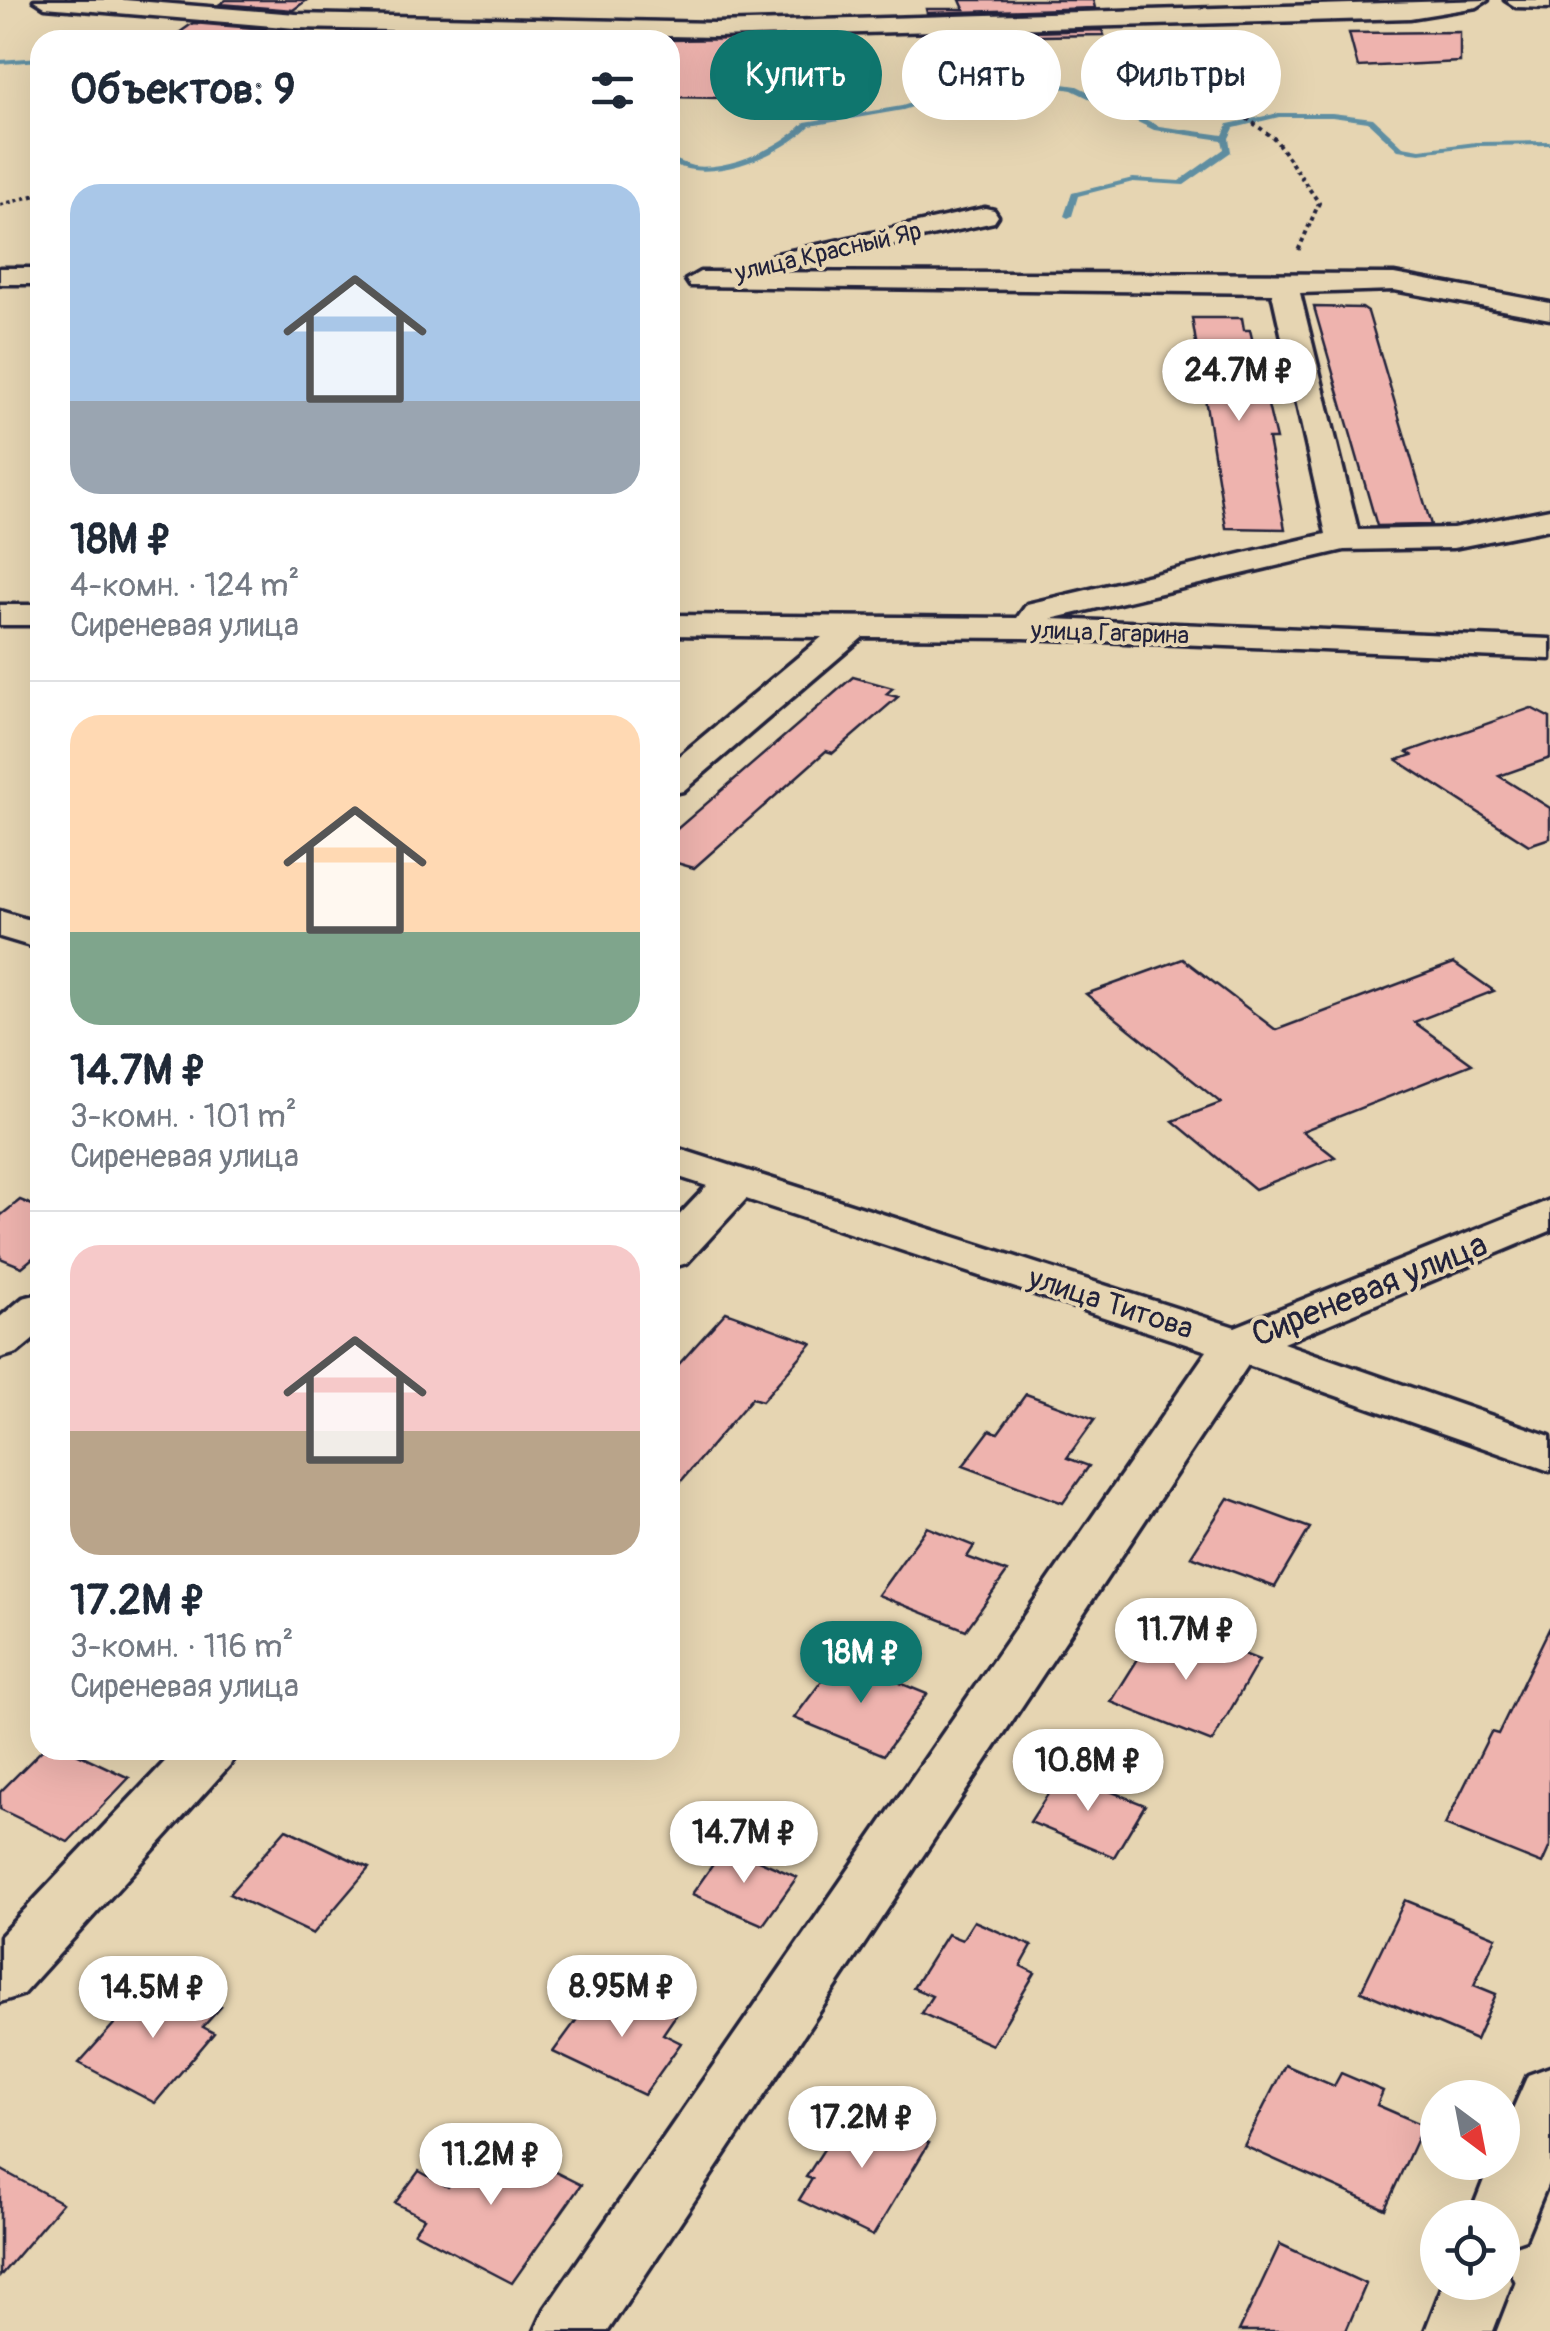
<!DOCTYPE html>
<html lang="ru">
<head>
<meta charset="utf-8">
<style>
  :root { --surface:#fff; --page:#f2f2f3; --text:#1f2937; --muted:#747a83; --line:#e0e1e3; --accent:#0f766e }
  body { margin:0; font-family:Pangolin,sans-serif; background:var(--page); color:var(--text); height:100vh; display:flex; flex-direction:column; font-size:38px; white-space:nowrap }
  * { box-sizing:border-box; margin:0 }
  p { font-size:32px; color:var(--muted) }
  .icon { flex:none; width:55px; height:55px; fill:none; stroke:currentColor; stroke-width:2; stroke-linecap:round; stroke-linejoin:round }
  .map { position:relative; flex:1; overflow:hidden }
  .details { position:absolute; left:30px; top:30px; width:650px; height:1730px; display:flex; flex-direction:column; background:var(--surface); border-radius:30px; box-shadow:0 10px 40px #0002 }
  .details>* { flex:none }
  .guide { position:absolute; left:710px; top:30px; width:690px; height:90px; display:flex; gap:20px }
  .needle { width:65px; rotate:148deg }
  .tools { position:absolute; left:1420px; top:2080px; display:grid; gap:20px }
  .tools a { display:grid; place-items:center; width:100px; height:100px; border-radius:50%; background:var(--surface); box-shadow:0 10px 40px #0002; font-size:50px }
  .price { position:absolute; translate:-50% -85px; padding:0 22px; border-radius:35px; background:#fff; color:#222; font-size:32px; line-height:65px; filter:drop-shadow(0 2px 5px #0008) }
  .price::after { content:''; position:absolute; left:50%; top:60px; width:30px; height:22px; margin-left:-15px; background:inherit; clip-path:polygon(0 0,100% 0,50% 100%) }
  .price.current { background:var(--accent); color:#fff }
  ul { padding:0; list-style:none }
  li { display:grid; align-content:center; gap:20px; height:530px; padding:0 40px }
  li+li { border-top:2px solid var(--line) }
  li span { display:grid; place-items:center; height:310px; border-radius:30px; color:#555 }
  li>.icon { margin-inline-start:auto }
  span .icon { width:180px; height:180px; fill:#fffc; stroke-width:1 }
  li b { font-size:42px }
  h2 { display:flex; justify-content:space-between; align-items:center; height:120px; padding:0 40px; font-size:42px }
  .pill { padding:0 35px; border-radius:45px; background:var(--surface); box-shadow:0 10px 40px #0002; font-size:35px; line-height:90px }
  .pill.current { background:var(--accent); color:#fff }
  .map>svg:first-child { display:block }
</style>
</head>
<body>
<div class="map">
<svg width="1550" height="2331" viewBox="0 0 1550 2331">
  <rect width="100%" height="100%" fill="#e6d5b2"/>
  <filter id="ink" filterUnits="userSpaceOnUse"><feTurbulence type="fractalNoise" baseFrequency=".01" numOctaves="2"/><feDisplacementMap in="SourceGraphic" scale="20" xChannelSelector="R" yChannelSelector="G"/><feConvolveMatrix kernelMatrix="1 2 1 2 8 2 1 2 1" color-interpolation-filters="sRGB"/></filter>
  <g filter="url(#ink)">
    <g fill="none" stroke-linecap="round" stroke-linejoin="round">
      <!-- stream -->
      <g fill="#608fa2" fill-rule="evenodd">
        <path d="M40,57V61L0,64V60Z"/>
        <path d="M1035,80L1077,86L1159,126L1223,135L1228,124L1279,113H1332L1373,118L1403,146L1420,149L1476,142L1550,141V145L1476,146L1420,153L1398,150L1368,122L1332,117H1279L1234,128L1229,138L1231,152L1184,185L1133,182L1078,196L1072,216L1068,218L1064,216L1072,193L1133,178L1179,181L1224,149L1222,140L1154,130L1072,90L1035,84L956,93L903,110L810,126C785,152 730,175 693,170C685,169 677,166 670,163V158C678,160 685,164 693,166C728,171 782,147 805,122L902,106L955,89Z"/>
      </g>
    </g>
    <!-- building -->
    <g fill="#eeb3ae" stroke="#22223b" stroke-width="2.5">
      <path d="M226,0H307L293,10L220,4Z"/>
      <path d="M960,0H1093L1095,8L927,13L926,9H964Z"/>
      <path d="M193,23L266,29L251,40H169Z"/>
      <path d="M1102,30L1104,35L980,37L990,70H944L933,35Z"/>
      <path d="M1460,32V62L1358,67L1349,33Z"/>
      <path d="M797,38L800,50L782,51L769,99L670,97V40Z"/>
      <path d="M1314,307L1362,308L1368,312L1431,525L1377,526Z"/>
      <path d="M1192,318H1242L1244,330H1250L1276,439H1268L1285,529L1226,528Z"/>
      <path d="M853,677L893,688L886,694L898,697L833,753L826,751L694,868L670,861V835Z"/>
      <path d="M1531,708L1550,718V758L1499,776L1550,808V838L1529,845L1397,760L1412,755L1407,752Z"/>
      <path d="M1183,959L1276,1030L1454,963L1494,991L1414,1022L1472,1064L1302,1131L1335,1157L1255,1189L1173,1121L1221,1103L1086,994Z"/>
      <path d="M20,1200L40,1208V1252L22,1267L0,1258V1216Z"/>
      <path d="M726,1312L812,1343L762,1401L752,1398L670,1494V1374Z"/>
      <path d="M1026,1394L1095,1419L1067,1458L1089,1466L1063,1503L963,1466L990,1430L998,1433Z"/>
      <path d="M1228,1498L1310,1528L1275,1587L1191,1556Z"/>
      <path d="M927,1527L974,1546L967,1557L1007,1572L966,1630L878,1595Z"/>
      <path d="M1550,1627V1846L1542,1864L1445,1825L1491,1732L1498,1734Z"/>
      <path d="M1177,1628L1259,1660L1212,1742L1111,1702L1151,1638L1167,1644Z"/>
      <path d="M839,1658L927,1694L884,1755L794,1718Z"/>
      <path d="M42,1750H70L129,1778L68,1842L0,1809V1792Z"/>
      <path d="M1062,1772L1145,1805L1114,1857L1030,1822Z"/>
      <path d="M286,1829L369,1868L313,1934L229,1894Z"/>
      <path d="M726,1846L797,1877L763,1925L692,1894Z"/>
      <path d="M1405,1900L1496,1937L1474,1985L1496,1994L1476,2040L1361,1991Z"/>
      <path d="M974,1921L1032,1946L1021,1966L1035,1973L992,2045L921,2013L932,1996L913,1988L947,1934L962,1940Z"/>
      <path d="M167,1981L221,2007L203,2027L214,2033L155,2103L79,2063L140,1995L149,2000Z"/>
      <path d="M625,1987L678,2012L663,2034L681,2043L644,2095L553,2052L591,2000L609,2009Z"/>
      <path d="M1285,2065L1334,2086L1341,2073L1383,2091L1377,2105L1423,2125L1385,2209L1244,2146Z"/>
      <path d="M851,2107L929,2143L873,2236L799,2200L812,2179L806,2177Z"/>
      <path d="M485,2137L581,2185L512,2283L414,2232L424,2218L395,2203L419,2171L448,2187Z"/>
      <path d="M0,2169L62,2203L0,2276Z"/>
      <path d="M1280,2244L1366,2284L1346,2331H1239Z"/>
    </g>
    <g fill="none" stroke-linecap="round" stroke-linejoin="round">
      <defs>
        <g id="minor">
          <path d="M34,0H124L296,14L715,23L1488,0L1477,7L1410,18L715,37L296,28L45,7Z"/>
          <path d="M1505,0H1550V8L1516,7Z"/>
          <path d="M985,208L994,210L998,216L994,222L773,271L759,263L773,255Z"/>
          <rect x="0" y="268" width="40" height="16"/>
          <path d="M700,272L1394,274L1550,303V319L1394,290L1300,293L1358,530L1453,528L1550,509V529L1453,548L1344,550L1051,619L1550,639V659L1024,638L863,637L683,791L670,794V764L822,637L670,635V615L1017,618L1027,604L1326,534L1272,293L690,286L686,280Z"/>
          <rect x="0" y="605" width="40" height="20"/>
          <path d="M0,911L40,923V949L0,937Z"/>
          <path d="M670,1146L1235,1327L1550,1200V1231L1283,1343L1550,1436V1471L1248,1365L608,2331H535L545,2309L1207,1351L746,1199L687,1263L670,1268V1225L707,1186L670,1174Z"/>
          <path d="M40,1294V1334L17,1353L0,1358V1317L23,1298Z"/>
          <path d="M176,1750H238L230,1765L22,1995L0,2002V1936Z"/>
          <path d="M1550,2067V2178L1525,2239L1502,2247V2218H1469L1491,2162H1502V2134L1528,2075Z"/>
          <path d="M1502,2262L1512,2282L1493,2331H1425L1444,2282H1502Z"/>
        </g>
      </defs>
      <!-- minor casing -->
      <use href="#minor" stroke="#22223b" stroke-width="7"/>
      <!-- path -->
      <g stroke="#22223b" stroke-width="4" stroke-dasharray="4 4" stroke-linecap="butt">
        <path d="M1162,47L1170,62L1275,139L1319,203L1298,251"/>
        <path d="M0,205L40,194"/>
      </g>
      <!-- minor -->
      <use href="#minor" fill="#e6d5b2" fill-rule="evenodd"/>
    </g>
  </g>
  <g text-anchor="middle" stroke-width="8" stroke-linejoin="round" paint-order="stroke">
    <!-- far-street labels -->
    <g font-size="25" fill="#22223b" stroke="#e6d5b2">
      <text transform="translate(828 251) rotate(-13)" y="9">улица Красный Яр</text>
      <text transform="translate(1110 632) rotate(2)" y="9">улица Гагарина</text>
    </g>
    <!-- street labels -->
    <g font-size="30" fill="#22223b" stroke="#e6d5b2">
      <text transform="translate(1111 1303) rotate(18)" y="10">улица Титова</text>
    </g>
    <!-- near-street labels -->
    <g font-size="35" fill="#22223b" stroke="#e6d5b2">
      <text transform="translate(1369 1289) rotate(-22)" y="12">Сиреневая улица</text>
    </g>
  </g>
</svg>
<div class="tools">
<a><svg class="needle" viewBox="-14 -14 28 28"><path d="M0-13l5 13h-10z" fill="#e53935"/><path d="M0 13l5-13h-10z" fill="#747a83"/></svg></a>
<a><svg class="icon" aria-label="locate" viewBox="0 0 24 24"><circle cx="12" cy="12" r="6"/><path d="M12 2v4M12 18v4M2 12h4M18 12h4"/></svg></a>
</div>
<b class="price" style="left:1239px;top:424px">24.7M ₽</b>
<b class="price" style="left:1186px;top:1683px">11.7M ₽</b>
<b class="price current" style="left:861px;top:1706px">18M ₽</b>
<b class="price" style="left:1088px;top:1814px">10.8M ₽</b>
<b class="price" style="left:744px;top:1886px">14.7M ₽</b>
<b class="price" style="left:622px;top:2040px">8.95M ₽</b>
<b class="price" style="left:153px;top:2041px">14.5M ₽</b>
<b class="price" style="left:862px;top:2171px">17.2M ₽</b>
<b class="price" style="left:491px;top:2208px">11.2M ₽</b>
<div class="guide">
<a class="pill current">Купить</a>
<a class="pill">Снять</a>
<a class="pill">Фильтры</a>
</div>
<section class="details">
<h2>Объектов: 9<svg class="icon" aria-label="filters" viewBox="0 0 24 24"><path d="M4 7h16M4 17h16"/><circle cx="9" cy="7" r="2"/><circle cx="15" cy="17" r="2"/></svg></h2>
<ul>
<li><span style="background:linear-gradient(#a9c7e8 70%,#9aa5b1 0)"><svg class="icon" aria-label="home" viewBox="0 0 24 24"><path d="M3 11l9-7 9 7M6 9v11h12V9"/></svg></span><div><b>18M ₽</b><p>4-комн. · 124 m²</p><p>Сиреневая улица</p></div></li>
<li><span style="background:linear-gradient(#ffd9b3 70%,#7fa58c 0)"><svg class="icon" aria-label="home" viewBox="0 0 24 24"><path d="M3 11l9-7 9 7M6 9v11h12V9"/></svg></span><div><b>14.7M ₽</b><p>3-комн. · 101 m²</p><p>Сиреневая улица</p></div></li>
<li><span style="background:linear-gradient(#f6c9c9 60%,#b9a48a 0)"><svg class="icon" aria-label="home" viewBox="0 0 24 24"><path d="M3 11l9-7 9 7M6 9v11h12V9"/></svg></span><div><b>17.2M ₽</b><p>3-комн. · 116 m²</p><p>Сиреневая улица</p></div></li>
</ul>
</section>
</div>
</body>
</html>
